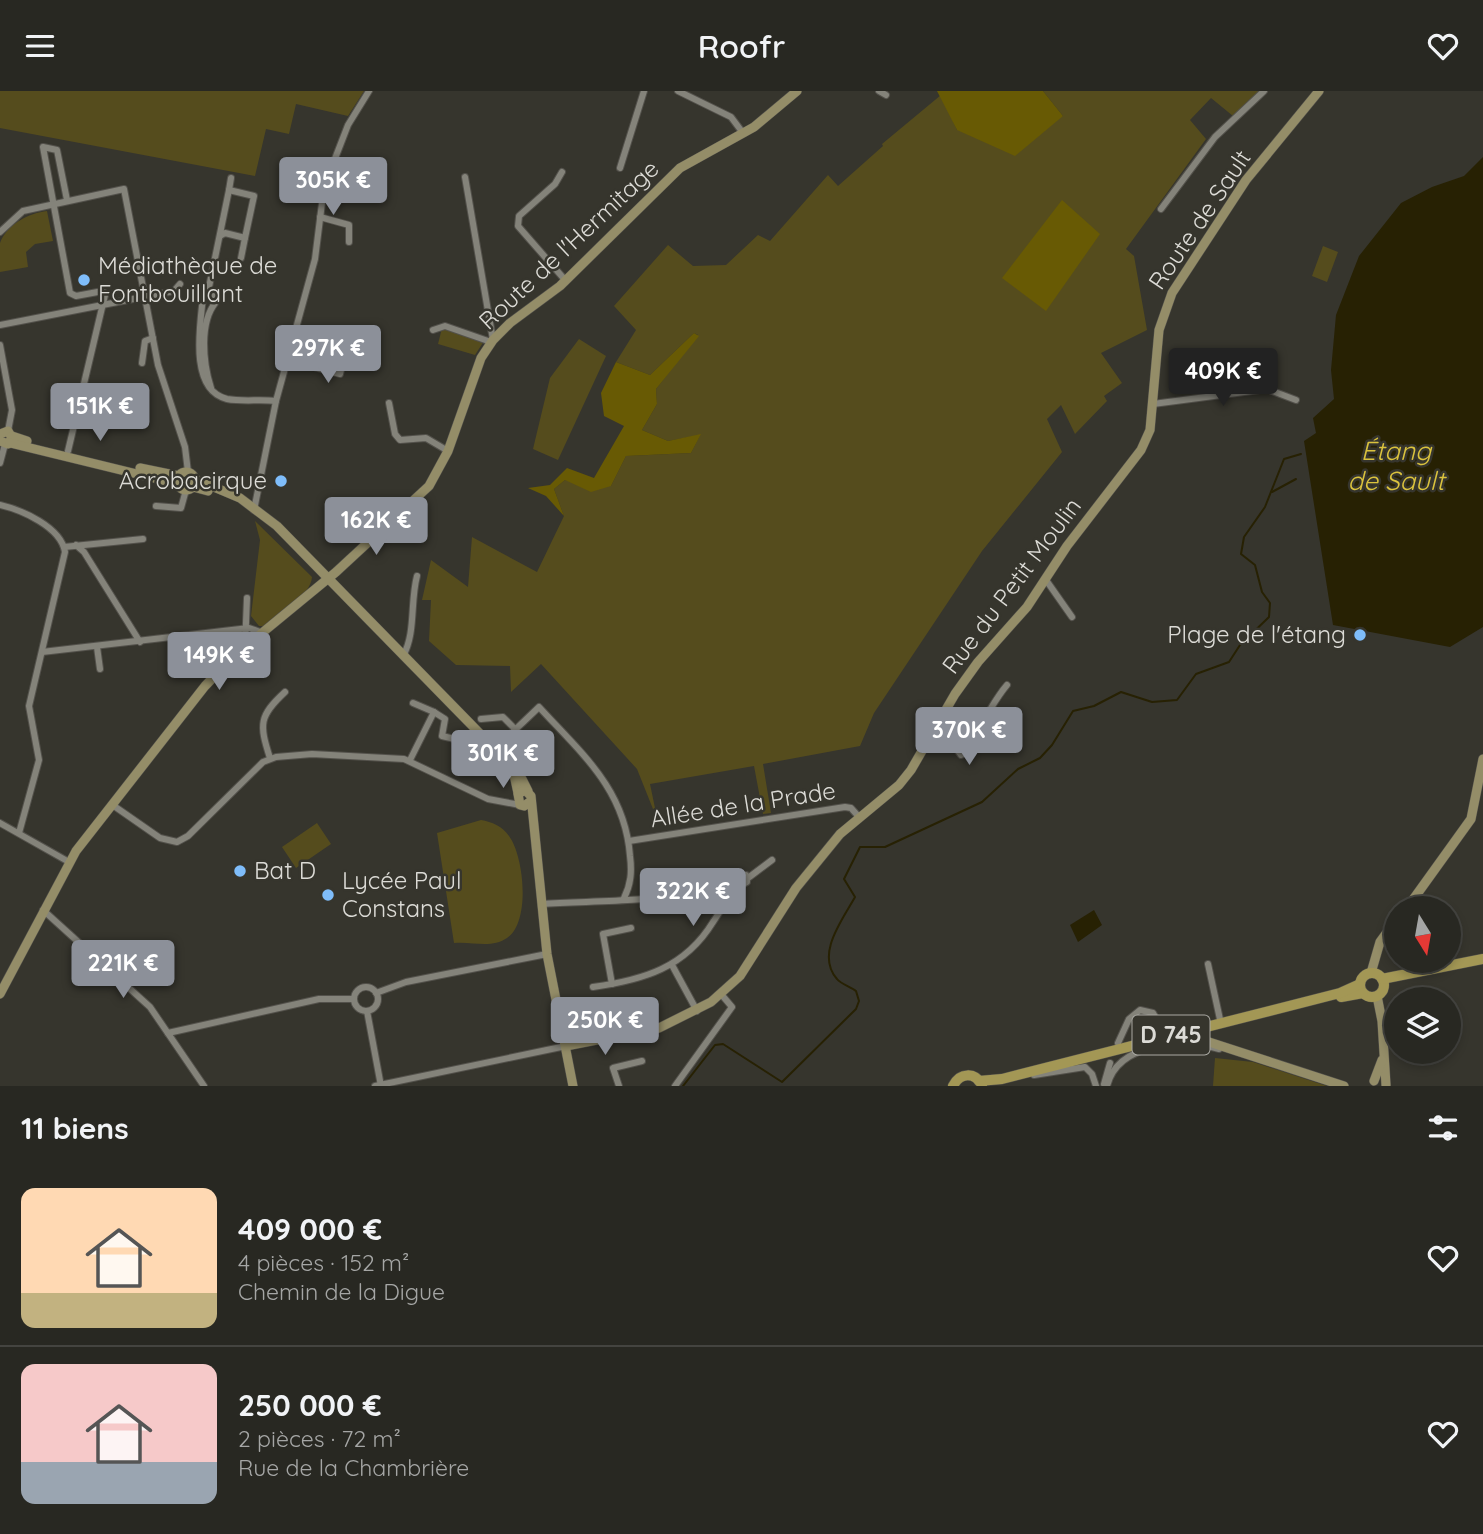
<!DOCTYPE html>
<html lang="fr">
<head>
<meta charset="utf-8">
<style>
  :root { --surface:#282822; --page:#30302a; --text:#f1f3f6; --muted:#a5a6a5; --line:#444440; --accent:#8c9099 }
  body { margin:0; font-family:Quicksand,sans-serif; background:var(--page); color:var(--text); height:100vh; display:flex; flex-direction:column; font-size:26px; white-space:nowrap }
  * { box-sizing:border-box; margin:0 }
  p { font-size:23px; color:var(--muted) }
  .icon { flex:none; width:38px; height:38px; fill:none; stroke:currentColor; stroke-width:2; stroke-linecap:round; stroke-linejoin:round }
  .map { position:relative; height:995px; overflow:hidden }
  .side { display:flex; flex-direction:column; background:var(--surface); flex:1 }
  .side>* { flex:none }
  .needle { width:46px; rotate:169deg }
  .fabs { position:absolute; left:1384px; top:805px; display:grid; gap:14px }
  .fabs a { display:grid; place-items:center; width:77px; height:77px; border-radius:50%; background:var(--surface); box-shadow:0 4px 10px #0003,0 0 0 2px var(--line); font-size:35px }
  .price { position:absolute; translate:-50% -60px; padding:0 16px; border-radius:7px; background:var(--accent); color:#fff; font-size:23px; line-height:46px; filter:drop-shadow(0 2px 4px #0008) }
  .price::after { content:''; position:absolute; left:50%; top:42px; width:21px; height:16px; margin-left:-10px; background:inherit; clip-path:polygon(0 0,100% 0,50% 100%) }
  .price.selected { background:#222; color:#fff }
  ul { padding:0; list-style:none }
  li { display:flex; align-items:center; gap:21px; height:175px; padding:0 21px }
  li+li { border-top:2px solid var(--line) }
  li span { display:grid; place-items:center; flex:none; width:196px; height:140px; border-radius:14px; color:#555 }
  li>.icon { margin-inline-start:auto }
  span .icon { width:84px; height:84px; fill:#fffc; stroke-width:1 }
  li b { font-size:30px }
  h2 { display:flex; justify-content:space-between; align-items:center; height:84px; padding:0 21px; font-size:30px }
  header { display:flex; justify-content:space-between; align-items:center; height:91px; padding:0 21px; background:var(--surface); font-size:32px; font-weight:600 }
  .map>svg:first-child { display:block }
</style>
</head>
<body>
<header><svg class="icon" aria-label="menu" viewBox="0 0 24 24"><path d="M4 6h16M4 12h16M4 18h16"/></svg>Roofr<svg class="icon" aria-label="heart" viewBox="0 0 24 24"><path d="M12 20l-8-8c-3-5 5-10 8-4 3-6 11-1 8 4z"/></svg></header>
<div class="map">
<svg width="1483" height="995" viewBox="0 0 1483 995">
  <rect width="100%" height="100%" fill="#36352d"/>
  <!-- green -->
  <g fill="#554c1d">
    <path d="M0,0H364L348,25L296,13L289,43L266,38L255,85L0,37Z"/>
    <path d="M1043,0H1260L1233,25L1211,7L1190,29L1206,48L1126,158L1134,165L1147,239L1101,262L1122,292L1104,305L1107,310L1075,343L1061,314L1047,328L1062,361L982,460L874,622L860,655L763,673L771,722L763,723L754,675L650,693L655,717L653,718L637,678L541,573L511,601L510,575L456,574L429,550L431,509H422L431,469L468,496L472,446L537,481L564,425L554,398L565,389L611,395L626,365L691,362L700,344L668,350L642,339L657,313L656,298L698,244L694,242L650,284L616,271L636,239L614,215L668,154L693,175L726,174L758,144L770,150L828,84L838,95L883,55L882,53L941,4L957,39L1063,25Z"/>
    <path d="M47,120L53,150L35,153L26,161L28,176L0,181C0,173 0,159 0,152C7,133 29,122 47,120Z"/>
    <path d="M1323,155L1338,161L1327,191L1312,185Z"/>
    <path d="M442,237L484,250L475,264L438,253Z"/>
    <path d="M579,248L606,265L558,369L533,358L550,287Z"/>
    <path d="M255,430L312,486C311,505 278,523 265,535H259L251,525L260,449Z"/>
    <path d="M481,729C492,731 502,735 509,745C524,765 531,831 507,847C491,858 472,850 454,852L437,742Z"/>
    <path d="M317,732L331,753L296,777L282,756Z"/>
    <path d="M1215,967L1253,971L1327,995H1213Z"/>
  </g>
  <!-- forest -->
  <g fill="#685a04">
    <path d="M937,0H1043L1063,25L1015,65L957,39Z"/>
    <path d="M1062,109L1100,143L1046,220L1002,187Z"/>
    <path d="M694,242L699,245L656,298L657,313L642,339L668,350L701,343L691,362L626,365L611,395L591,401L565,389L554,398L564,425L546,405L528,397L550,394L567,377L594,387L624,335L604,325L601,302L616,271L650,284Z"/>
  </g>
  <!-- water -->
  <g fill="#272103">
    <path d="M1483,66V536L1450,556L1333,534L1304,350L1316,342L1313,327L1334,308L1331,279L1336,224L1359,165L1401,112L1432,96L1464,85Z"/>
    <path d="M1094,819L1102,834L1078,851L1070,834Z"/>
  </g>
  <g fill="none" stroke-linecap="round" stroke-linejoin="round">
    <!-- stream -->
    <g stroke="#272103" stroke-width="2">
      <path d="M1272,401L1296,388"/>
      <path d="M683,995L715,954L723,953L782,991L856,918L859,910L856,900C851,896 841,893 837,888C815,863 843,828 855,806L844,788L860,756H885L982,711L1018,678L1040,667L1052,654L1073,620L1094,615L1121,601L1152,611L1177,609L1196,583L1229,571L1240,554L1269,526L1270,512L1262,501L1255,474L1241,463L1244,446L1265,416L1284,368L1301,363"/>
    </g>
    <defs>
      <g id="street">
        <path d="M678,0L731,26L743,42"/>
        <path d="M879,0L886,4"/>
        <path d="M620,77L644,0"/>
        <path d="M562,81L555,93L519,125L518,135L566,190"/>
        <path d="M465,86L493,249"/>
        <path d="M229,99L231,87"/>
        <path d="M67,109L57,59L43,56L70,202L76,205L103,200L105,204L68,360"/>
        <path d="M1161,118L1215,46L1264,0"/>
        <path d="M320,126L349,134V151"/>
        <path d="M0,141L23,120L124,98L158,274L185,356L188,381"/>
        <path d="M220,145L225,142L245,147L254,105L229,99L208,201L203,206C200,235 189,299 227,308C243,311 260,308 276,310"/>
        <path d="M241,167L245,147"/>
        <path d="M208,201L215,205L216,211C199,231 203,272 211,297"/>
        <path d="M0,234L174,200L180,193"/>
        <path d="M433,239L445,235L491,251"/>
        <path d="M0,254L12,319L8,340"/>
        <path d="M287,269L340,283L344,267"/>
        <path d="M142,272L145,250L153,247"/>
        <path d="M389,312L395,343L400,349L426,347L448,360"/>
        <path d="M1153,313L1267,298L1296,309"/>
        <path d="M0,372L5,353"/>
        <path d="M0,414C22,419 61,436 65,461L29,615L39,669L19,742"/>
        <path d="M156,415L181,417L186,399"/>
        <path d="M254,419L276,310L315,168L324,96L348,34L369,0"/>
        <path d="M76,454L84,461L140,551"/>
        <path d="M64,456L143,448"/>
        <path d="M1046,489L1072,526"/>
        <path d="M227,541L236,550L234,563"/>
        <path d="M97,556L100,578"/>
        <path d="M245,556L247,507"/>
        <path d="M42,561L249,537L263,542"/>
        <path d="M403,565C416,542 410,511 417,485"/>
        <path d="M413,612L434,621"/>
        <path d="M481,628L503,626L515,638"/>
        <path d="M931,643C977,667 981,624 1007,594"/>
        <path d="M952,652L961,664L969,661L967,648"/>
        <path d="M494,659L539,616C582,663 625,698 630,765C632,781 631,793 624,807"/>
        <path d="M270,667C259,633 259,625 285,601"/>
        <path d="M410,669L434,621L445,628L442,645L463,650L470,645"/>
        <path d="M114,715L160,747L177,751L188,745L263,671L276,666L312,663L404,668L488,708L520,714"/>
        <path d="M0,732L69,771"/>
        <path d="M629,750L845,716L851,717L859,726"/>
        <path d="M748,787L772,769"/>
        <path d="M706,800L709,788L746,784L747,791L728,802"/>
        <path d="M541,813C589,810 639,811 687,803C700,801 716,795 728,802C726,813 719,822 713,831C685,877 643,889 593,896"/>
        <path d="M43,819L150,916L204,995"/>
        <path d="M1208,873L1221,933"/>
        <path d="M672,874L697,920"/>
        <path d="M612,893L603,843L631,837"/>
        <circle cx="366" cy="908" r="12"/>
        <path d="M376,902L406,891L547,863"/>
        <path d="M367,920L381,995"/>
        <path d="M168,942L319,908H353"/>
        <path d="M1118,952L1129,928L1140,919L1153,922L1158,931L1155,942L1145,949"/>
        <path d="M1034,984L1085,976L1092,983L1096,995"/>
        <path d="M1104,993L1110,972"/>
        <path d="M375,995L566,955"/>
        <path d="M619,995L613,977L642,970"/>
        <path d="M675,995L732,916L721,903"/>
        <path d="M1107,995C1118,951 1182,948 1219,958"/>
      </g>
      <g id="secondary">
        <path d="M0,343L8,340L12,347L8,353L0,350"/>
        <path d="M12,345L27,350"/>
        <path d="M10,352L178,393"/>
        <path d="M140,377L179,385"/>
        <circle cx="186" cy="390" r="9"/>
        <path d="M195,388L240,407L277,435L495,658L522,688L528,700"/>
        <path d="M193,396L208,400"/>
        <path d="M514,684L518,702"/>
        <path d="M531,710L524,715L520,714L518,703L525,699L531,705L547,863L573,995"/>
        <path d="M1407,817L1471,728L1483,668"/>
        <path d="M1371,882L1380,851L1396,829"/>
        <path d="M0,903L76,760L205,595L234,565L336,481L429,395L448,360L481,267L493,249L510,232L560,195L680,77L754,36L797,0"/>
        <path d="M1377,905L1382,930L1386,994"/>
        <path d="M1176,947L1209,951L1344,995"/>
        <path d="M566,955L659,937L711,911L740,885L796,797L840,743L899,694L911,679L955,603L978,571L1027,516L1067,455L1141,359L1150,339L1159,239L1172,202L1246,89L1319,0"/>
        <path d="M1374,990L1382,969"/>
      </g>
      <g id="primary">
        <circle cx="1372" cy="894" r="12"/>
        <path d="M1382,888L1483,868"/>
        <path d="M1341,906L1363,902"/>
        <path d="M979,990L1002,988L1340,902L1360,893"/>
        <path d="M953,995C960,981 975,981 982,994"/>
      </g>
    </defs>
    <!-- street casing -->
    <use href="#street" stroke="#53514b" stroke-width="8"/>
    <!-- secondary casing -->
    <use href="#secondary" stroke="#53514b" stroke-width="10"/>
    <!-- primary casing -->
    <use href="#primary" stroke="#53514b" stroke-width="11"/>
    <!-- street -->
    <use href="#street" stroke="#84837a" stroke-width="6"/>
    <!-- secondary -->
    <use href="#secondary" stroke="#948d68" stroke-width="9"/>
    <!-- primary -->
    <use href="#primary" stroke="#a39755" stroke-width="10"/>
  </g>
  <!-- markers -->
  <g fill="#7fbdfa" stroke="#36352d" stroke-width="2.5">
    <circle cx="84" cy="189" r="7"/>
    <circle cx="281" cy="390" r="7"/>
    <circle cx="1360" cy="544" r="7"/>
    <circle cx="240" cy="780" r="7"/>
    <circle cx="328" cy="804" r="7"/>
  </g>
  <g text-anchor="middle" stroke-width="5" stroke-linejoin="round" paint-order="stroke">
    <!-- shield labels -->
    <rect fill="#36352d" stroke="#aaa9a3" stroke-width="2" x="1132.5" y="924.5" width="77" height="39" rx="5"/>
    <g font-size="23" font-weight="bold" fill="#dcdbd6">
      <text x="1171" y="952">D 745</text>
    </g>
    <!-- street labels -->
    <g font-size="24" fill="#dcdbd6" stroke="#36352d">
      <text transform="translate(1200 129) rotate(-56)" y="8">Route de Sault</text>
      <text transform="translate(569 154) rotate(-43)" y="8">Route de l'Hermitage</text>
      <text transform="translate(1012 495) rotate(-53)" y="8">Rue du Petit Moulin</text>
      <text transform="translate(743 714) rotate(-9)" y="8">Allée de la Prade</text>
    </g>
    <!-- poi labels -->
    <g font-size="24" fill="#dcdbd6" stroke="#36352d" text-anchor="start">
      <text x="98" y="183">Médiathèque de<tspan x="98" dy="28">Fontbouillant</tspan></text>
      <text x="267" y="398" text-anchor="end">Acrobacirque</text>
      <text x="1346" y="552" text-anchor="end">Plage de l'étang</text>
      <text x="254" y="788">Bat D</text>
      <text x="342" y="798">Lycée Paul<tspan x="342" dy="28">Constans</tspan></text>
    </g>
    <!-- water labels -->
    <g font-size="26" font-style="italic" fill="#dbc33d" stroke="#36352d">
      <text x="1396" y="369">Étang<tspan x="1396" dy="30">de Sault</tspan></text>
    </g>
  </g>
</svg>
<div class="fabs">
<a><svg class="needle" viewBox="-14 -14 28 28"><path d="M0-13l5 13h-10z" fill="#e53935"/><path d="M0 13l5-13h-10z" fill="#a5a6a5"/></svg></a>
<a><svg class="icon" aria-label="layers" viewBox="0 0 24 24"><path d="M12 4l9 5-9 5-9-5zM3 14l9 5 9-5"/></svg></a>
</div>
<b class="price" style="left:333px;top:126px">305K €</b>
<b class="price" style="left:328px;top:294px">297K €</b>
<b class="price selected" style="left:1223px;top:317px">409K €</b>
<b class="price" style="left:100px;top:352px">151K €</b>
<b class="price" style="left:376px;top:466px">162K €</b>
<b class="price" style="left:219px;top:601px">149K €</b>
<b class="price" style="left:969px;top:676px">370K €</b>
<b class="price" style="left:503px;top:699px">301K €</b>
<b class="price" style="left:693px;top:837px">322K €</b>
<b class="price" style="left:123px;top:909px">221K €</b>
<b class="price" style="left:605px;top:966px">250K €</b>
</div>
<section class="side">
<h2>11 biens<svg class="icon" aria-label="filters" viewBox="0 0 24 24"><path d="M4 7h16M4 17h16"/><circle cx="9" cy="7" r="2"/><circle cx="15" cy="17" r="2"/></svg></h2>
<ul>
<li><span style="background:linear-gradient(#ffd9b3 75%,#c2b280 0)"><svg class="icon" aria-label="home" viewBox="0 0 24 24"><path d="M3 11l9-7 9 7M6 9v11h12V9"/></svg></span><div><b>409 000 €</b><p>4 pièces · 152 m²</p><p>Chemin de la Digue</p></div><svg class="icon" aria-label="heart" viewBox="0 0 24 24"><path d="M12 20l-8-8c-3-5 5-10 8-4 3-6 11-1 8 4z"/></svg></li>
<li><span style="background:linear-gradient(#f6c9c9 70%,#9aa5b1 0)"><svg class="icon" aria-label="home" viewBox="0 0 24 24"><path d="M3 11l9-7 9 7M6 9v11h12V9"/></svg></span><div><b>250 000 €</b><p>2 pièces · 72 m²</p><p>Rue de la Chambrière</p></div><svg class="icon" aria-label="heart" viewBox="0 0 24 24"><path d="M12 20l-8-8c-3-5 5-10 8-4 3-6 11-1 8 4z"/></svg></li>
</ul>
</section>
</body>
</html>
